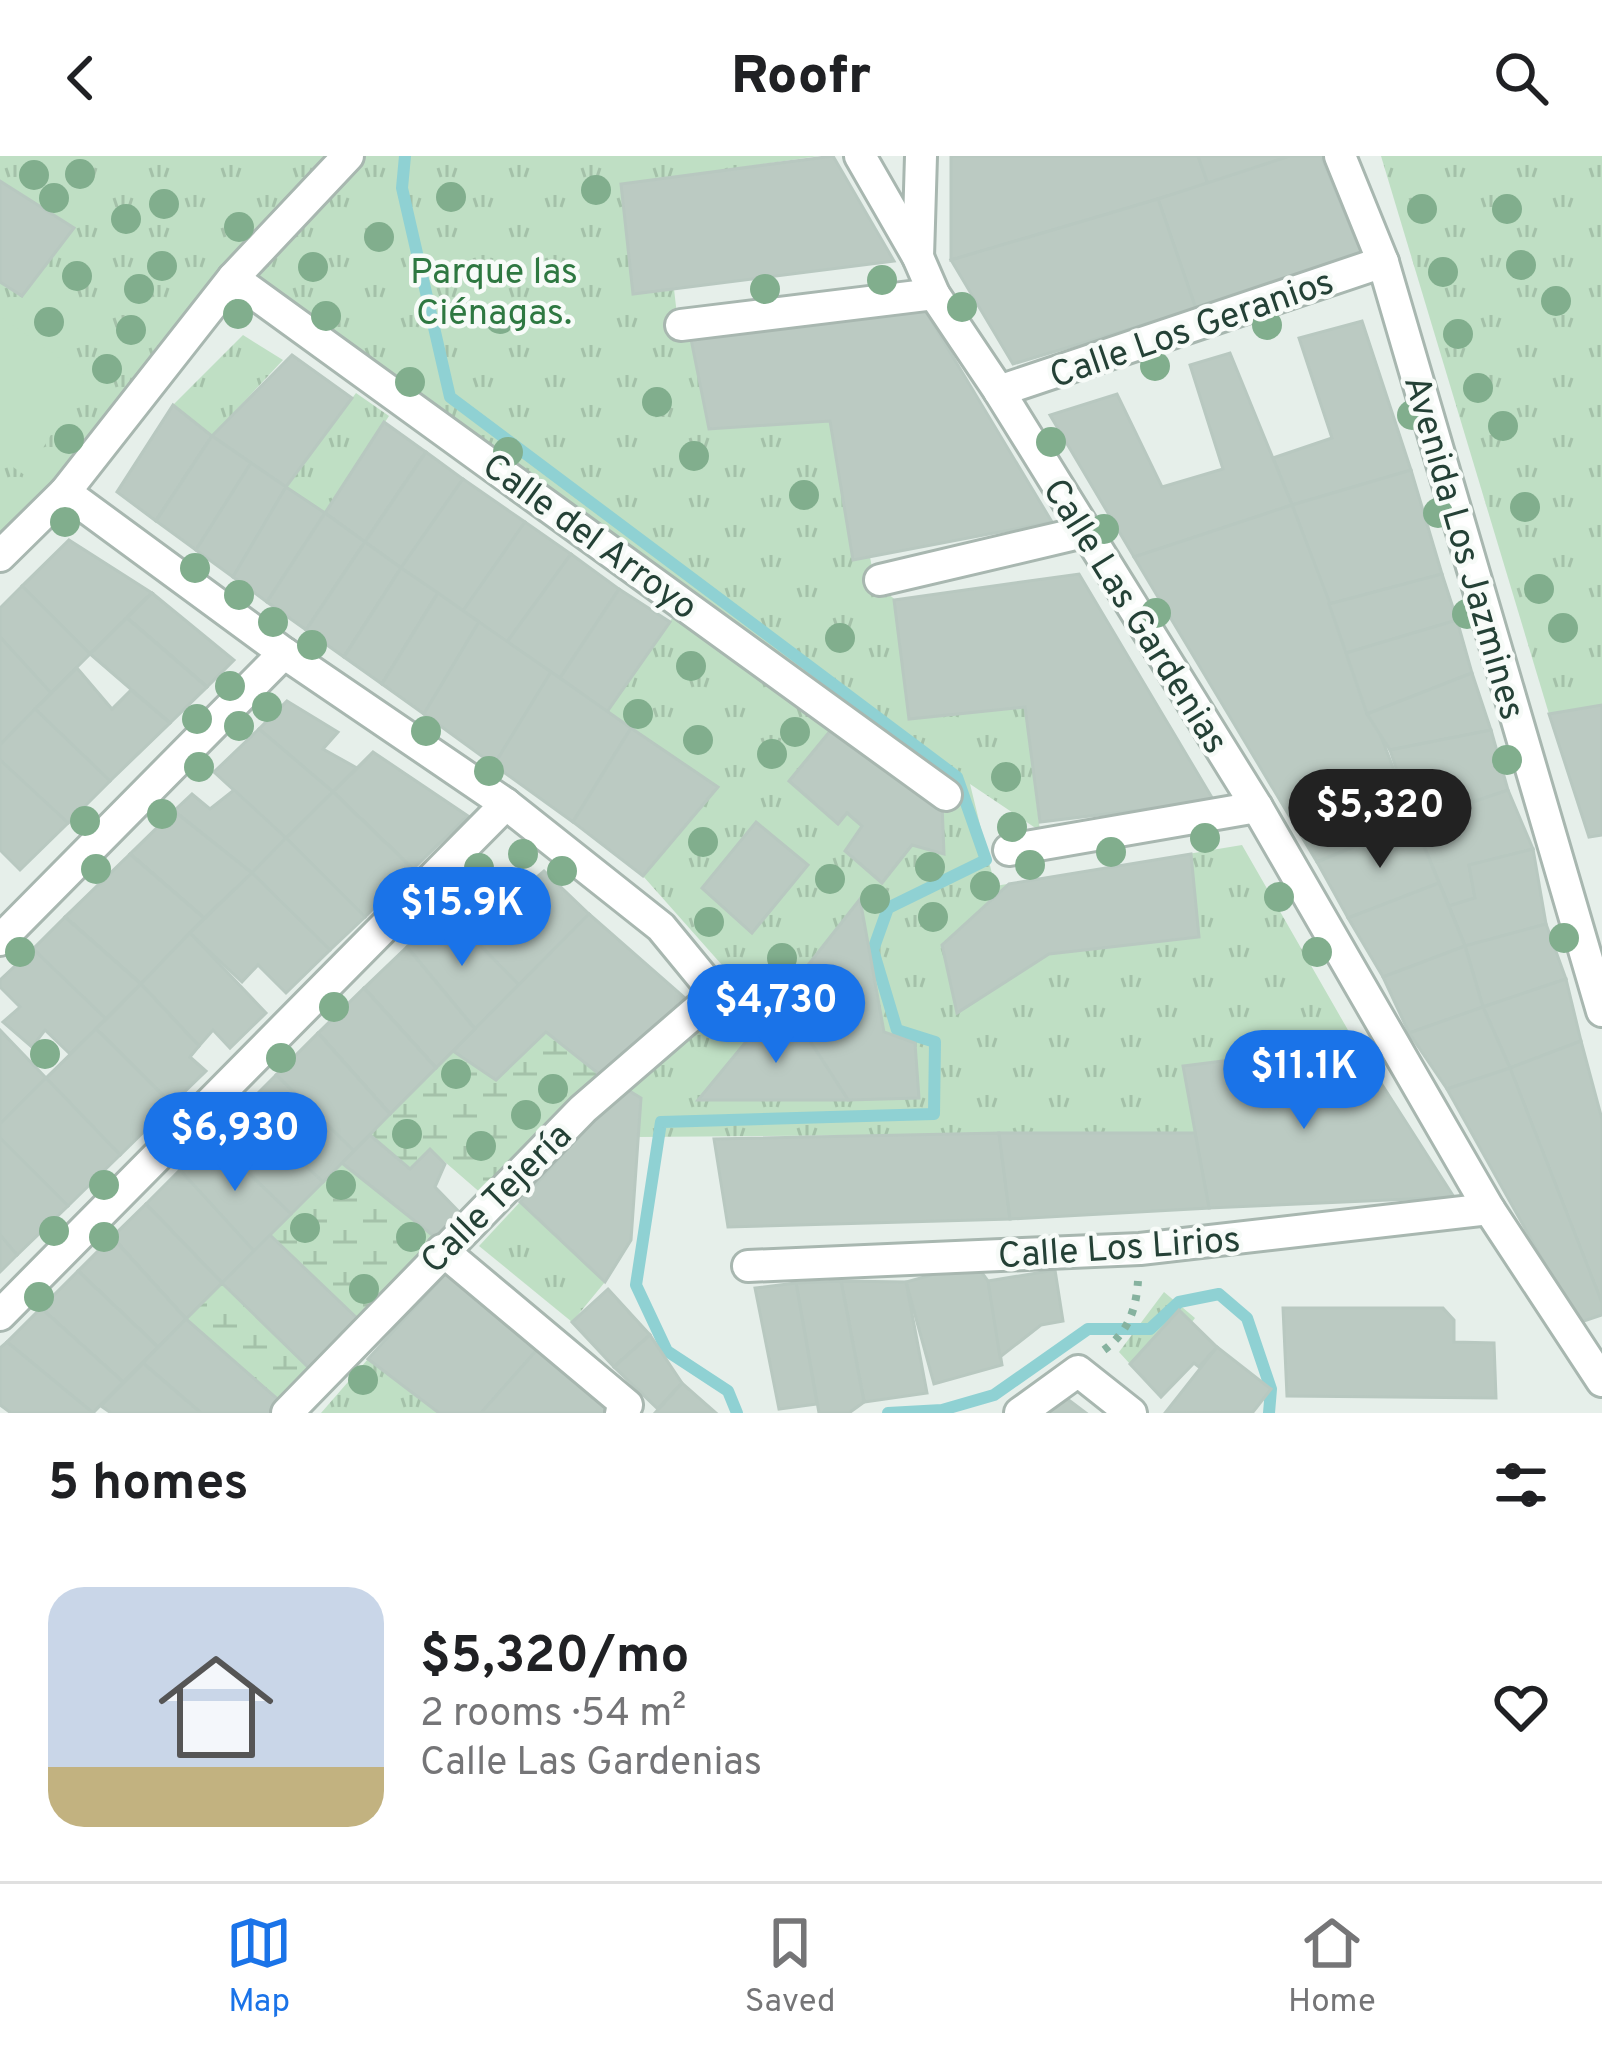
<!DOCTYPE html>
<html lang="en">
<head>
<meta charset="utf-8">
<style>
  :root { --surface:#fff; --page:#f6f6f6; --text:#202124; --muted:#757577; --line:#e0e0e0; --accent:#1a73e8 }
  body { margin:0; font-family:Overpass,sans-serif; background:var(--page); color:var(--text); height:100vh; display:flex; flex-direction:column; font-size:45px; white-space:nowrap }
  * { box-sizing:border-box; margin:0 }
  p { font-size:39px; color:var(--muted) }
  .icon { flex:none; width:66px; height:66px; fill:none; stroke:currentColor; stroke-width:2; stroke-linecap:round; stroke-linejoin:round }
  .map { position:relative; height:1257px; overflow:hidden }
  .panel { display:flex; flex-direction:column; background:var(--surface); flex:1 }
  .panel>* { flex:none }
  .price { position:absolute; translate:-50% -102px; padding:0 27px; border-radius:42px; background:var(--accent); color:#fff; font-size:39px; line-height:78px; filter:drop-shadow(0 3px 6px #0008) }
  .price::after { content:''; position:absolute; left:50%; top:72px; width:36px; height:27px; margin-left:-18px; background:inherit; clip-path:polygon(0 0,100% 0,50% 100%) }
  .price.on { background:#222; color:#fff }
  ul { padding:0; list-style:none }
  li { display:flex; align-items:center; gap:36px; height:300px; padding:0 48px }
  li span { display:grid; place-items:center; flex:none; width:336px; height:240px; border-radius:36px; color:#555 }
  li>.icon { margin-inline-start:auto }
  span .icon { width:144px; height:144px; fill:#fffc; stroke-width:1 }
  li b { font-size:51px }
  h2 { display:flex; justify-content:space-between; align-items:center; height:144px; padding:0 48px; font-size:51px }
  header { display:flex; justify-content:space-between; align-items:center; height:156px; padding:0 48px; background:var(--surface); font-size:54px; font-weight:800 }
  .tab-bar { display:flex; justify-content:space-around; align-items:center; height:168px; border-top:3px solid var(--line); background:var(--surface); font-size:33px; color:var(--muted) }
  .tab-bar a { display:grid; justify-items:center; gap:6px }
  .tab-bar .on { color:var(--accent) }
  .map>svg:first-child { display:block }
</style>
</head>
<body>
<header><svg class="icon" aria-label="back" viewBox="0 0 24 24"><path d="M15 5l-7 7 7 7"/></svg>Roofr<svg class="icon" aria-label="search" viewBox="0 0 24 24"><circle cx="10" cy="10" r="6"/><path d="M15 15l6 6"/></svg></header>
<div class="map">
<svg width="1602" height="1257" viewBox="0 0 1602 1257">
  <defs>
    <pattern id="grass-tufts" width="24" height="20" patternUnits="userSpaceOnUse" patternTransform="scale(3)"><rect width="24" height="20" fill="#bfdfc4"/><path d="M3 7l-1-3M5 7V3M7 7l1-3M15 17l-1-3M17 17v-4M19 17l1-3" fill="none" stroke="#a4c1a9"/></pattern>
    <pattern id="wetland-marsh" width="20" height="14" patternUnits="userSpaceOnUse" patternTransform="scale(3)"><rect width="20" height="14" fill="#bfdfc4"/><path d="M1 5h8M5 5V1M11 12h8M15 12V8" fill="none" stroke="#a4c1a9"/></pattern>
  </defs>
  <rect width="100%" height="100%" fill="#e6efea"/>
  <!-- grass -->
  <g fill="url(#grass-tufts)">
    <path d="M0,0H344L0,388Z"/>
    <path d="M352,0H819L621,29L633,138L674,133L680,185L691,183L709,273L830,265L853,403L870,401L875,427L1025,551L1040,675L970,628L995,730L1242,689L1356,888L1184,910L1195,977L638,981L623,931L719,858L739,876L761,853L643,720L717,631L607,556L691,435L241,123Z"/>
    <path d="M1381,0H1602V549L1549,558Z"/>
    <path d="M243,179L283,204L212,280L173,249Z"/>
    <path d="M356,237L389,260L325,357L286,331Z"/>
    <path d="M520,1046L605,1126L572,1166L479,1090Z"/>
    <path d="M1164,1136L1195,1162L1192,1166L1178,1155L1130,1208L1119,1196Z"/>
    <path d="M368,1203L438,1257H321Z"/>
  </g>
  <!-- wetland -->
  <g fill="url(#wetland-marsh)">
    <path d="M546,876L604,922L483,1039L430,993L410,1013L370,979L453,895L496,923Z"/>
    <path d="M342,1007L441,1086L361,1166L270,1079Z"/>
    <path d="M222,1127L312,1215L281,1246L186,1163Z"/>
  </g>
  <!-- pitch -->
  <path fill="#bfdfc4" d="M0,160L86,221L26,320L0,302Z"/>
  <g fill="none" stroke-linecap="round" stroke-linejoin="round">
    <!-- stream -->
    <g stroke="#8fd1d3" stroke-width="12">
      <path d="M405,0L402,32L450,241L957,621L986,704L888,752L873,794L897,874L935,886L934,958L661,966L636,1129L667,1195L728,1235L737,1257"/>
      <path d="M888,1257L942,1254L994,1239L1088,1173H1150L1179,1146L1219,1138L1247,1162L1271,1233L1269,1257"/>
    </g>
  </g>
  <!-- building -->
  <g fill="#bbcac2" stroke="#b8c8c0" stroke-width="3">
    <path d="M833,0L894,105L633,138L621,28Z"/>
    <path d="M951,0H1198L1208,28L951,104Z"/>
    <path d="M1198,0H1290L1208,28Z"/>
    <path d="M1290,0H1321L1361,96L1196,153L1158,43Z"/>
    <path d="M0,25L74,72L22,140L0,126Z"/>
    <path d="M1158,43L1196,153L1013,208L951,104Z"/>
    <path d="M923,151L1052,366L853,404L830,265L709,273L691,183Z"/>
    <path d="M1362,165L1411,314L1292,349L1273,302L1332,282L1299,182Z"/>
    <path d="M1230,197L1292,349L1134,401L1050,259L1117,238L1162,331L1223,313L1190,209Z"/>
    <path d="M292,199L352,242L286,331L212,280Z"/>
    <path d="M173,249L212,280L156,365L117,336Z"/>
    <path d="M384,266L426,296L365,386L325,357Z"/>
    <path d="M212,280L251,307L196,394L156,365Z"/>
    <path d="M426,296L463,323L401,412L365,386Z"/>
    <path d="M251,307L286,331L233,421L196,394Z"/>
    <path d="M1411,314L1442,418L1329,448L1292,349Z"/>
    <path d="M463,323L525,366L463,455L401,412Z"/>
    <path d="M286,331L325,357L267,446L233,421Z"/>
    <path d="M1292,349L1414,666L1317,706L1134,401Z"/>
    <path d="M325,357L365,386L306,474L267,446Z"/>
    <path d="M525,366L571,398L507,486L463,455Z"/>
    <path d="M69,384L152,437L90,498L22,430Z"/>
    <path d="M365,386L401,412L344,501L306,474Z"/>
    <path d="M571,398L619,433L560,522L507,486Z"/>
    <path d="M401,412L438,437L382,528L344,501Z"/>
    <path d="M1079,418L1214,645L1040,666L1025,551L909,563L894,444Z"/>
    <path d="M1442,418L1457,464L1346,497L1329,448Z"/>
    <path d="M22,430L90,498L51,537L0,481V452Z"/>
    <path d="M619,433L670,466L607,556L560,522Z"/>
    <path d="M152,437L234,504L207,531L127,462Z"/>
    <path d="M438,437L479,466L424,558L382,528Z"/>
    <path d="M127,462L207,531L170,567L90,498Z"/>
    <path d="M1457,464L1472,517L1367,558L1346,497Z"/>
    <path d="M479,466L551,516L494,609L424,558Z"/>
    <path d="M0,481L51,537L0,589Z"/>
    <path d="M77,512L112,553L131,534L170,567L110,625L35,553Z"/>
    <path d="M551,516L631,572L573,666L494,609Z"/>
    <path d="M1472,517L1491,574L1390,594L1367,558Z"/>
    <path d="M287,545L338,576L323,593L357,612L333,636L259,573Z"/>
    <path d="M1602,549V679L1589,681L1549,558Z"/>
    <path d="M35,553L110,625L68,667L0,604V589Z"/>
    <path d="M835,569L942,647L944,698L912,689L882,727L845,695L862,670L847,657L838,668L789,625Z"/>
    <path d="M631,572L718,631L643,720L573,666Z"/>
    <path d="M259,573L333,636L286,682L214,616Z"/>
    <path d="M1491,574L1508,634L1414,666L1390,594Z"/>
    <path d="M373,596L468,660L413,713L333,636Z"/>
    <path d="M0,604L68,667L20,714L0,694Z"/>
    <path d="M234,634L286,682L252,717L174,655L192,638L210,653Z"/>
    <path d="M1508,634L1533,693L1469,709L1475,742L1449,750L1414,666Z"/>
    <path d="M333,636L413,713L365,761L286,682Z"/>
    <path d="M174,655L252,717L204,762L130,698Z"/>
    <path d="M756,666L808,709L752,777L702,732Z"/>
    <path d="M1414,666L1439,727L1348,762L1317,706Z"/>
    <path d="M286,682L365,761L330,794L252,717Z"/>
    <path d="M1533,693L1546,768L1465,790L1449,750L1475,742L1469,709Z"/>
    <path d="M130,698L204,762L141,828L65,761Z"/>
    <path d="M1191,698L1199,781L1049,798L957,857L942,789L1009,728Z"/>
    <path d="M544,715L589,758L519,829L444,753L474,723L505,748Z"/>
    <path d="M252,717L330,794L286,837L258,809L242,826L190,777Z"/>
    <path d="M1439,727L1465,790L1383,821L1348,762Z"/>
    <path d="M860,743L884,876L915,887L919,942L848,944L782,842Z"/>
    <path d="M444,753L519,829L475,873L407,791Z"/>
    <path d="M589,758L685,842L604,922L546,876L496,924L453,895Z"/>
    <path d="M65,761L141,828L106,863L33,793Z"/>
    <path d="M1546,768L1566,823L1483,851L1465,790Z"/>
    <path d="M190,777L266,857L230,892L213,874L199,890L141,828Z"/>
    <path d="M1465,790L1483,851L1409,877L1383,821Z"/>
    <path d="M407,791L475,873L436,912L364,832Z"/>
    <path d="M33,793L106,863L70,898L45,874L32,891L3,866L20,851L0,831V824Z"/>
    <path d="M1566,823L1581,885L1510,912L1483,851Z"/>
    <path d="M141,828L199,890L190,901L206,915L172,948L96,873Z"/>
    <path d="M364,832L436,912L390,958L318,877Z"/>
    <path d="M782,842L848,944H698Z"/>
    <path d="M1483,851L1510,912L1447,933L1409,877Z"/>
    <path d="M96,873L172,948L120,999L46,922Z"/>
    <path d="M0,874L46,922L0,968Z"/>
    <path d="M318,877L390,958L354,995L276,919Z"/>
    <path d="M1581,885L1602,963V1147L1510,912Z"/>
    <path d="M1356,888L1454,1041L1209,1052L1183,910Z"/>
    <path d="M1510,912L1602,1147V1159L1578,1167L1447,933Z"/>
    <path d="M276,919L354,995L323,1026L243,952Z"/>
    <path d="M46,922L120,999L68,1050L0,982V968Z"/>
    <path d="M623,931L641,942L631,1084L605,1126L520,1046Z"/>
    <path d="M243,952L323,1026L291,1058L212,982Z"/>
    <path d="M999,977L1010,1063L728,1071L714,983Z"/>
    <path d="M999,977H1195L1209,1052L1010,1063Z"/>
    <path d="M370,979L410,1013L430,993L445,1008L435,1031L465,1062L441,1086L342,1007Z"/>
    <path d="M0,982L68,1050L17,1099L0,1079Z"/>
    <path d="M212,982L291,1058L254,1095L180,1014Z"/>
    <path d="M180,1014L254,1095L222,1127L146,1048Z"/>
    <path d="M146,1048L222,1127L186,1163L112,1081Z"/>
    <path d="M0,1079L17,1099L0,1116Z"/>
    <path d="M270,1079L361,1166L312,1215L222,1127Z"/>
    <path d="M112,1081L186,1163L158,1191L78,1115Z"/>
    <path d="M975,1107L988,1125L1002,1209L934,1228L906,1126Z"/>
    <path d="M1055,1114L1063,1165L1041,1169L1000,1201L988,1125Z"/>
    <path d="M78,1115L158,1191L123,1226L41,1152Z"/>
    <path d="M448,1115L543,1187L481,1257H439L368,1203Z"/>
    <path d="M841,1125L906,1126L927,1237L864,1246Z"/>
    <path d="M841,1125L864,1246L849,1257H819L796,1127Z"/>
    <path d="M796,1127L817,1248L779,1253L755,1132Z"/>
    <path d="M608,1133L650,1179L614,1211L572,1166Z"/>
    <path d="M41,1152L123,1226L93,1257L7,1186Z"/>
    <path d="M1283,1152H1443L1454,1164V1186L1494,1187L1496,1242L1287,1240Z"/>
    <path d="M1179,1154L1217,1191L1199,1211L1194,1207L1161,1241L1130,1208Z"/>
    <path d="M186,1163L281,1246L270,1257H201L143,1207Z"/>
    <path d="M650,1179L682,1227L658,1253L614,1211Z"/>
    <path d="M7,1186L93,1257H11L0,1249V1192Z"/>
    <path d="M543,1187L615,1244L604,1257H481Z"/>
    <path d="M1217,1191L1271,1233L1253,1256L1165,1257Z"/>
    <path d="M143,1207L201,1257H111L101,1250Z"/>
    <path d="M682,1227L716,1257H655Z"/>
    <path d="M1066,1242L1086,1257H1045Z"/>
  </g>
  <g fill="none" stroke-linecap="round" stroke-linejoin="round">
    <defs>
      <g id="street">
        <path d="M860,0L918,101L934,138L999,235L1257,651L1489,1053L1602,1225"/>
        <path d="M1340,0L1383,106L1602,855"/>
        <path d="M918,101L921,0"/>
        <path d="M233,122L946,639"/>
        <path d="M681,169L934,138"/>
        <path d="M999,235L1383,106"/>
        <path d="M65,336L284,497L506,648L661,771L716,838L746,868"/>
        <path d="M0,400L65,336L233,122L348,0"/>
        <path d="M880,424L1084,376"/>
        <path d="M1009,694L1257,651"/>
        <path d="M0,784L284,497"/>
        <path d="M442,1094L627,1249L621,1257"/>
        <path d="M748,1110L1140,1093L1489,1053"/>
        <path d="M0,1159L506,648"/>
        <path d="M287,1257L583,953L716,838"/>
        <path d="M1020,1257L1078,1215L1131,1257"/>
      </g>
    </defs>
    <!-- street casing -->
    <use href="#street" stroke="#a8b7b0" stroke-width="36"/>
    <!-- path -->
    <path stroke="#86b29f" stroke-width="8" stroke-dasharray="6 9" stroke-linecap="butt" d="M1104,1194C1128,1176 1136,1154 1138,1125"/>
    <!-- street -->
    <use href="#street" stroke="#fff" stroke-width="30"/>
  </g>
  <!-- trees -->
  <g fill="#81ae8d">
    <circle cx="80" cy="18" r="15"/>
    <circle cx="34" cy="19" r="15"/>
    <circle cx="596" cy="34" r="15"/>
    <circle cx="451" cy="41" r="15"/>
    <circle cx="54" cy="42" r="15"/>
    <circle cx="164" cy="48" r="15"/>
    <circle cx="1422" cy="53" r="15"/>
    <circle cx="1507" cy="53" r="15"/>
    <circle cx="126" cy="63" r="15"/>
    <circle cx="239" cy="71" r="15"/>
    <circle cx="379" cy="81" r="15"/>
    <circle cx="1521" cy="109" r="15"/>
    <circle cx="162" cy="110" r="15"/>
    <circle cx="313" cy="111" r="15"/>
    <circle cx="1443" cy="116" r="15"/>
    <circle cx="77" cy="120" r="15"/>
    <circle cx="882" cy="124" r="15"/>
    <circle cx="139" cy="133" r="15"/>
    <circle cx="765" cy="133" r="15"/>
    <circle cx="1556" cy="145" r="15"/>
    <circle cx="962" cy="151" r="15"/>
    <circle cx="238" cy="158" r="15"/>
    <circle cx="326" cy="160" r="15"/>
    <circle cx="500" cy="163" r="15"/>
    <circle cx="49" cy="166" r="15"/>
    <circle cx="1267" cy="169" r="15"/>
    <circle cx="131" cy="174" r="15"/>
    <circle cx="1458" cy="178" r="15"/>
    <circle cx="1155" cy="210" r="15"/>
    <circle cx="107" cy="213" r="15"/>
    <circle cx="410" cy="226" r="15"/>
    <circle cx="1478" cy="232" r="15"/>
    <circle cx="657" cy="246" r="15"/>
    <circle cx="1412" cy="259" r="15"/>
    <circle cx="1503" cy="270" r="15"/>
    <circle cx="69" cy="283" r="15"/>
    <circle cx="1051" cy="286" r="15"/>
    <circle cx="508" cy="296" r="15"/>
    <circle cx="694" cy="300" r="15"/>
    <circle cx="804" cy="339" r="15"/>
    <circle cx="1525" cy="351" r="15"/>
    <circle cx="1438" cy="357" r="15"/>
    <circle cx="65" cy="366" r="15"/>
    <circle cx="1104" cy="373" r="15"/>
    <circle cx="195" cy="412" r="15"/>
    <circle cx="1539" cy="433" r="15"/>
    <circle cx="239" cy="439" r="15"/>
    <circle cx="1156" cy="457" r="15"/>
    <circle cx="1467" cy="458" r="15"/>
    <circle cx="273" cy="466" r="15"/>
    <circle cx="1563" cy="472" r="15"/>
    <circle cx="840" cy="482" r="15"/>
    <circle cx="312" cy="489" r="15"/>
    <circle cx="691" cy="510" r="15"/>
    <circle cx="230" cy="530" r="15"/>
    <circle cx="267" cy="551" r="15"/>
    <circle cx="638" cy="558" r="15"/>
    <circle cx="197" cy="563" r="15"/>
    <circle cx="239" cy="570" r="15"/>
    <circle cx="426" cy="575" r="15"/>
    <circle cx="795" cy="576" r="15"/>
    <circle cx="698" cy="584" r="15"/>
    <circle cx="772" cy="598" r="15"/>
    <circle cx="1507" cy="604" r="15"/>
    <circle cx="199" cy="611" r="15"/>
    <circle cx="489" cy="615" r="15"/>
    <circle cx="1006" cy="621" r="15"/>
    <circle cx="162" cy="658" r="15"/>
    <circle cx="85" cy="665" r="15"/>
    <circle cx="1012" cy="671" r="15"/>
    <circle cx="1205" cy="682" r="15"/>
    <circle cx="703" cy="686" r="15"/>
    <circle cx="1111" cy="696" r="15"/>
    <circle cx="523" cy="698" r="15"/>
    <circle cx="1030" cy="709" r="15"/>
    <circle cx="930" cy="711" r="15"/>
    <circle cx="479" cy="712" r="15"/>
    <circle cx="96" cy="713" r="15"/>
    <circle cx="562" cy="715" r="15"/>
    <circle cx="830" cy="723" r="15"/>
    <circle cx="985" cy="730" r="15"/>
    <circle cx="1279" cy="741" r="15"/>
    <circle cx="875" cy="743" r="15"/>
    <circle cx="933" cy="761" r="15"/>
    <circle cx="709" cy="766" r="15"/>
    <circle cx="1564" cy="782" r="15"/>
    <circle cx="20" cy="796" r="15"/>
    <circle cx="1317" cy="796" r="15"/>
    <circle cx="782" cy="802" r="15"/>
    <circle cx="334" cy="851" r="15"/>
    <circle cx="45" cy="898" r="15"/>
    <circle cx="281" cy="902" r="15"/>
    <circle cx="456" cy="918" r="15"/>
    <circle cx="553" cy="933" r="15"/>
    <circle cx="526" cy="959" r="15"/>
    <circle cx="407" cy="978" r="15"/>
    <circle cx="481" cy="990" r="15"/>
    <circle cx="186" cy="997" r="15"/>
    <circle cx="104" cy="1029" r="15"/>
    <circle cx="341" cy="1029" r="15"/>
    <circle cx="305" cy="1072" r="15"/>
    <circle cx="54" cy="1075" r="15"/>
    <circle cx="104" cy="1081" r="15"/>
    <circle cx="411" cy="1081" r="15"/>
    <circle cx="364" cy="1133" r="15"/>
    <circle cx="39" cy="1141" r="15"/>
    <circle cx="363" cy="1224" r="15"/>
  </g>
  <g text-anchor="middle" stroke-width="9" stroke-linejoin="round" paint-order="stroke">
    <!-- park labels -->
    <g font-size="36" fill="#2e7841" stroke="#f7fbf8">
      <text x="494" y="127">Parque las<tspan x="494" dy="41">Ciénagas.</tspan></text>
    </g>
    <!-- street labels -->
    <g font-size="36" fill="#244136" stroke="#f7fbf8">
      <text transform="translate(1191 171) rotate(-19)" y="13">Calle Los Geranios</text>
      <text transform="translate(591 379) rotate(36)" y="13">Calle del Arroyo</text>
      <text transform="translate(1466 391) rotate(74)" y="13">Avenida Los Jazmines</text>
      <text transform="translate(1137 459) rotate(58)" y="13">Calle Las Gardenias</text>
      <text transform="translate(495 1041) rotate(-45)" y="13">Calle Tejería</text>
      <text transform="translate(1119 1090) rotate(-4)" y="13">Calle Los Lirios</text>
    </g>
  </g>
</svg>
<b class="price on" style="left:1380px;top:715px">$5,320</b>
<b class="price" style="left:462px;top:813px">$15.9K</b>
<b class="price" style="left:776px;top:910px">$4,730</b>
<b class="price" style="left:1304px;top:976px">$11.1K</b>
<b class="price" style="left:235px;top:1038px">$6,930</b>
</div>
<section class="panel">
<h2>5 homes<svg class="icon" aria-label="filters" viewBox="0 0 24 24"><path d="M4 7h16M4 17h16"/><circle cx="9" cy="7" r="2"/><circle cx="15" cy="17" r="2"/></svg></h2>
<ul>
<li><span style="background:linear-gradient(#c9d6e8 75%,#c2b280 0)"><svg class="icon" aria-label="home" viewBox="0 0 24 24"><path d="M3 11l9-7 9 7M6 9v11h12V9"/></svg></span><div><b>$5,320/mo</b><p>2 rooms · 54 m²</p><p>Calle Las Gardenias</p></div><svg class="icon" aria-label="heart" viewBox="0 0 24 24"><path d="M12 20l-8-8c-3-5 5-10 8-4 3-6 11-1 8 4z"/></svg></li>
</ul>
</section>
<nav class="tab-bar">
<a class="on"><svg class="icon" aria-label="map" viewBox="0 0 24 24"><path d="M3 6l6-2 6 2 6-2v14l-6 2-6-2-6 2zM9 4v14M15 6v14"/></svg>Map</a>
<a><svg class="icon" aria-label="saved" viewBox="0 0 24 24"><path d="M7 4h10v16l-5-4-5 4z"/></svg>Saved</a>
<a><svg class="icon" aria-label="home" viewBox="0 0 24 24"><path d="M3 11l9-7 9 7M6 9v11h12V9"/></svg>Home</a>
</nav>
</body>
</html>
